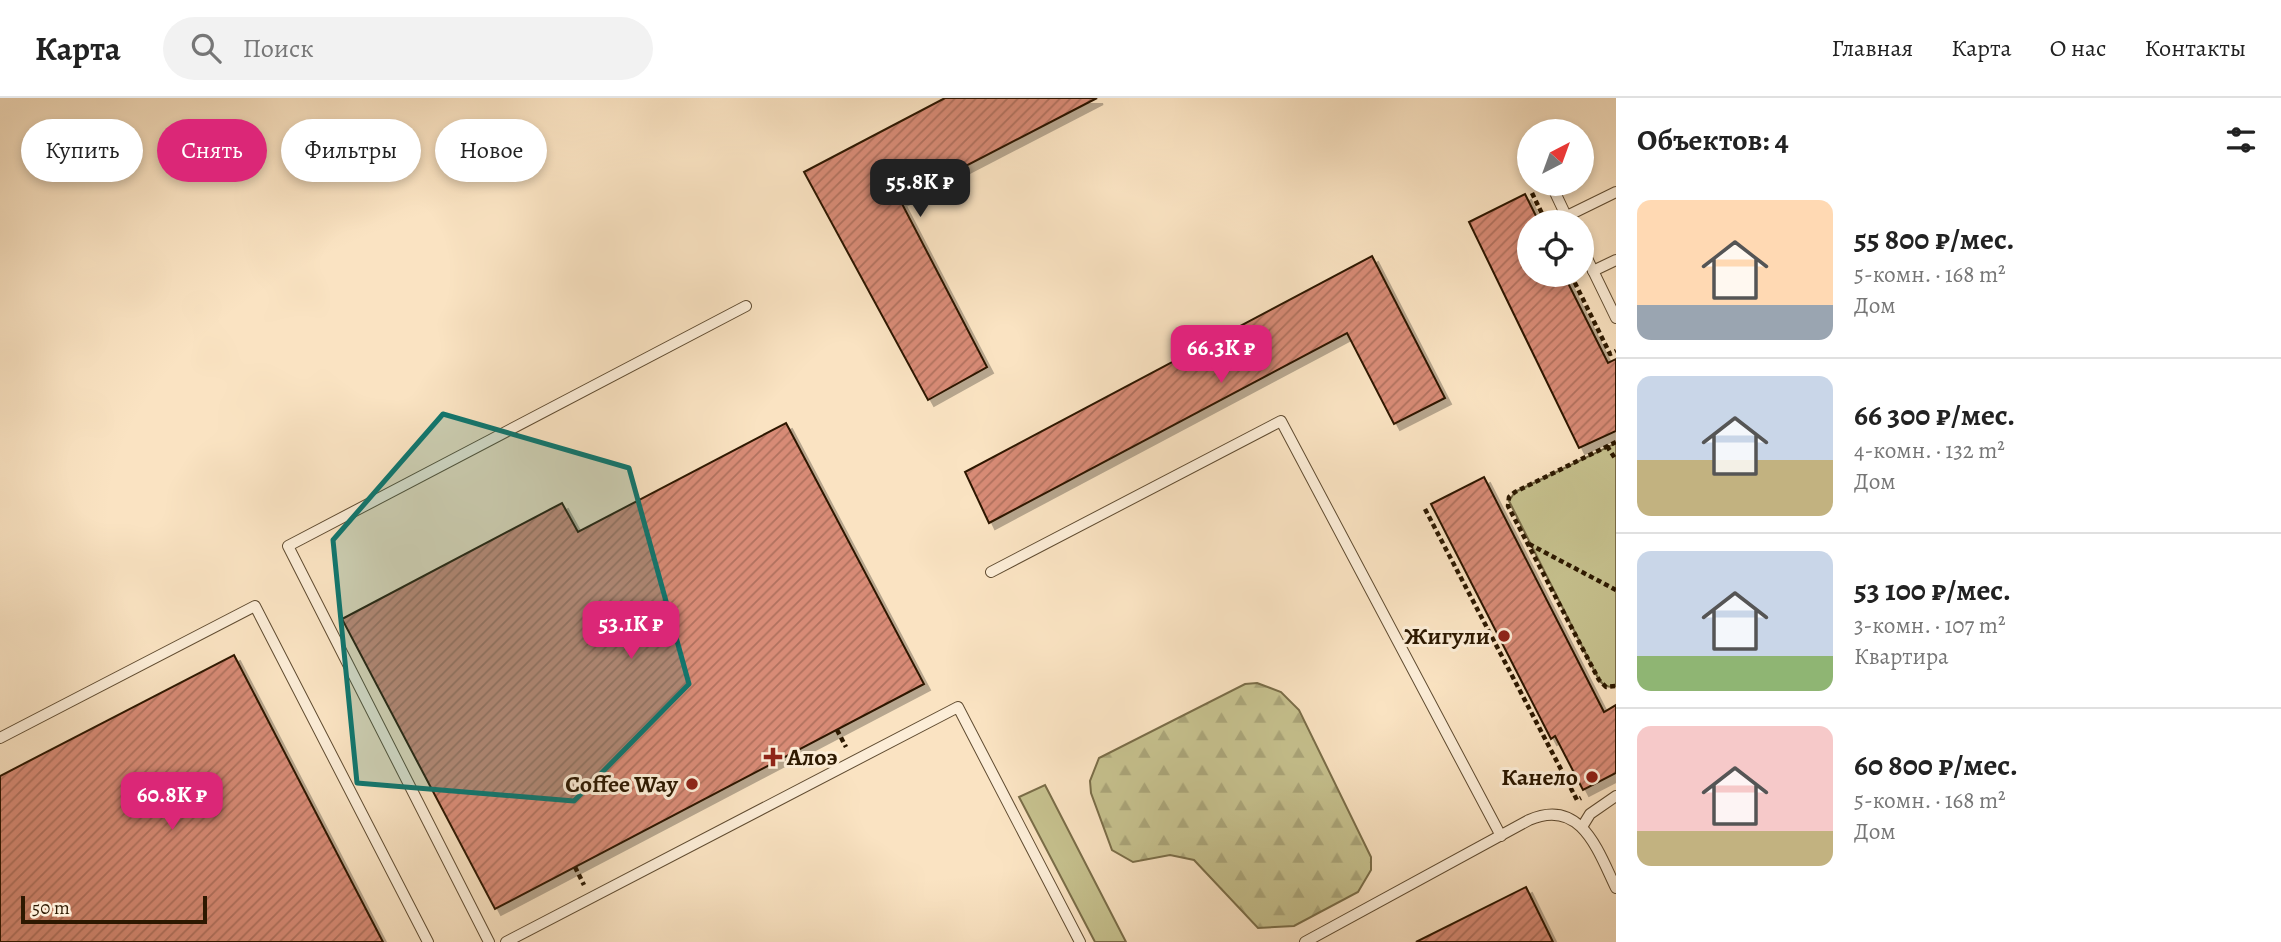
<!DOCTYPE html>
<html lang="ru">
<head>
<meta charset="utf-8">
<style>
  :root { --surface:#fff; --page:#f2f2f2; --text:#222; --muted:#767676; --line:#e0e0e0; --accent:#db2777 }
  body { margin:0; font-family:Alegreya,serif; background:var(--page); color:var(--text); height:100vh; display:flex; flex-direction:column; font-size:26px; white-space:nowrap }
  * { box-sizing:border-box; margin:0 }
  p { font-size:23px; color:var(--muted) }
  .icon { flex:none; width:38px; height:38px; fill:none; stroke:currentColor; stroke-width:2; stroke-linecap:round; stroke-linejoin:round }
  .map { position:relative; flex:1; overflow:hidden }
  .drawer { display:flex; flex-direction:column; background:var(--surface); width:665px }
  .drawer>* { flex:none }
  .banner { position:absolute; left:21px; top:21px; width:665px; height:63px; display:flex; gap:14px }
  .needle { width:46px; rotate:41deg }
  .controls { position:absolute; left:1517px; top:21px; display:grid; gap:14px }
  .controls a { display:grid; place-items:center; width:77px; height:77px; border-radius:50%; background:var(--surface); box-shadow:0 4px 10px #0003; font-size:35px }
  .scale { position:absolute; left:21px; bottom:18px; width:186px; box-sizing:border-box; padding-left:7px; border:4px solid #2d1901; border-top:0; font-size:19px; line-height:24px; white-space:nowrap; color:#2d1901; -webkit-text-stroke:5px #fcedd7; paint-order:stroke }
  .price { position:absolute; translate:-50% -60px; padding:0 16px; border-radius:14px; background:var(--accent); color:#fff; font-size:23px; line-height:46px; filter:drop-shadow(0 2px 4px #0008) }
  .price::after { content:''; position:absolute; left:50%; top:42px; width:21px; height:16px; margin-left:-10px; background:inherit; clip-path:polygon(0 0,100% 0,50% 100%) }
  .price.active { background:#222; color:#fff }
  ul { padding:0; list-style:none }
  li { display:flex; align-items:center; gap:21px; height:175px; padding:0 21px }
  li+li { border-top:2px solid var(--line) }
  li span { display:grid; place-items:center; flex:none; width:196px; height:140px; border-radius:14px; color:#555 }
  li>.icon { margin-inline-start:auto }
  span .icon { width:84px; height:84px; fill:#fffc; stroke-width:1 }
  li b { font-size:30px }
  h2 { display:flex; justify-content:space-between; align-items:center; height:84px; padding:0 21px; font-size:30px }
  .pill { padding:0 24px; border-radius:32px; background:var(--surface); box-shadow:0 4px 10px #0003; font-size:24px; line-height:63px }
  .pill.active { background:var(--accent); color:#fff }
  header { display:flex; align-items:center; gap:42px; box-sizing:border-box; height:98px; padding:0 35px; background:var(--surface); border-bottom:2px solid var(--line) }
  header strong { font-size:33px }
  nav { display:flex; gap:38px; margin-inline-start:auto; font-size:24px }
  .search { width:490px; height:63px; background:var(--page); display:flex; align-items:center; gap:18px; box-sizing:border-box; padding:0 24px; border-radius:38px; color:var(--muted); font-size:26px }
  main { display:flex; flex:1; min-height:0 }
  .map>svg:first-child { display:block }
</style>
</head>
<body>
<header>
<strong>Карта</strong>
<div class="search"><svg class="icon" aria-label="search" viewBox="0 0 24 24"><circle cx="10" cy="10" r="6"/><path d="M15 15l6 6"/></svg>Поиск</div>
<nav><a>Главная</a><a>Карта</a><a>О нас</a><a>Контакты</a></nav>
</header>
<main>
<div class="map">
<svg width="1616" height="844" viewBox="0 0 1616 844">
  <defs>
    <pattern id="forest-firs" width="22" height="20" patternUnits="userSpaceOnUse" patternTransform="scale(1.75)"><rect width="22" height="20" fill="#c6c18e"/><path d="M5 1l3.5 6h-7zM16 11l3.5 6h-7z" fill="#aaa579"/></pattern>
    <pattern id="building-hatch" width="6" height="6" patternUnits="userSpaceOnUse" patternTransform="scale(1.75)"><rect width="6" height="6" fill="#d88b76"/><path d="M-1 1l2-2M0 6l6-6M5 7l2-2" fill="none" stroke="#b0715e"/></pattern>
    <filter id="shadow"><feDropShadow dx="6" dy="6" stdDeviation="0" flood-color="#0004"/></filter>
  </defs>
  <rect width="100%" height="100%" fill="#fae3c2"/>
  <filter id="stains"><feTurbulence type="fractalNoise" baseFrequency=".00286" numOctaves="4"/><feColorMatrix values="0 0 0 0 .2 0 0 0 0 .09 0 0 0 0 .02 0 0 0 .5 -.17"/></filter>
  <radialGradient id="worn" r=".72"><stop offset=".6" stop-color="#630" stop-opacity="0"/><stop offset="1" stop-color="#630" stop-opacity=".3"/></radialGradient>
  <!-- green -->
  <g fill="#c6c18e" stroke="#7a6d48" stroke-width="2">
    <path d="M1616,345V588C1608,590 1604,588 1599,582L1509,403L1515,394Z"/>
    <path d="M1045,687L1126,844H1095L1019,699Z"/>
  </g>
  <!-- forest -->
  <path fill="url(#forest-firs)" stroke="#7a6d48" stroke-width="2" d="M1257,585L1281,594L1299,612L1371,759V772L1358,794L1294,828L1258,830L1194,762L1170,757L1133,764L1112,752L1091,695L1090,683L1099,660L1245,586Z"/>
  <!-- building -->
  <g fill="url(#building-hatch)" stroke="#2d1901" stroke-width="2" filter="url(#shadow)">
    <path d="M945,0H1097L900,102L987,269L928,302L804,74Z"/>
    <path d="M1525,96L1539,124H1530V177H1564L1608,265L1616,261V333L1579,350L1469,124Z"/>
    <path d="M1372,158L1445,300L1394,326L1347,235L989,425L965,374Z"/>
    <path d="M786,325L924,586L495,811L342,521L562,405L578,434Z"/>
    <path d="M1484,379L1604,614L1616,607V675L1583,692L1555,638L1551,641L1431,406Z"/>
    <path d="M234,557L383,844H0V678Z"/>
    <path d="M1526,789L1553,844H1416Z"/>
  </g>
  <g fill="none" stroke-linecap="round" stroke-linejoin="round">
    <defs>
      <g id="lane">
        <path d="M1551,86L1569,124"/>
        <path d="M1567,118L1616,94"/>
        <path d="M1582,150L1616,220"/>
        <path d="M1593,173L1616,162"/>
        <path d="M991,474L1281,323L1501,738"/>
        <path d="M0,640L255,508L428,844"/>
        <path d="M1582,729L1590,716L1616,698"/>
        <path d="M489,844L288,448L746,208"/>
        <path d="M506,844L958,609L1080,844"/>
        <path d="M1305,844L1529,722C1581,699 1598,753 1616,790"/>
      </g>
    </defs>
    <!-- lane casing -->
    <use href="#lane" stroke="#604c31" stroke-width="12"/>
    <!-- path -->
    <g stroke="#2d1901" stroke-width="4.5" stroke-dasharray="5 3.5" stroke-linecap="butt">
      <path d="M1532,95L1546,124"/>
      <path d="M1571,177L1610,256L1616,253"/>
      <path d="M1616,344L1515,394L1509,399L1508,408L1599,582L1606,589L1616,588"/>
      <path d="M1607,348L1616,362"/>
      <path d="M1425,411L1577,702L1581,700"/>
      <path d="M1529,446L1616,492"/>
      <path d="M837,632L846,649"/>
      <path d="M575,769L584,787"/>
    </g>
    <!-- lane -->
    <use href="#lane" stroke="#fcedd7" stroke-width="10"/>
  </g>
  <!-- marked area -->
  <path fill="#0f766e" fill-opacity="0.2" stroke="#0f766e" stroke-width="5" stroke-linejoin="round" d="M443,316L629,370L689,586L574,703L357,685L333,442Z"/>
  <!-- markers -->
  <g fill="#8f2418" stroke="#fcedd7" stroke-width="2.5">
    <circle cx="1504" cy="538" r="7"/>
    <path d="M769.5 648.5h7v7h7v7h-7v7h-7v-7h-7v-7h7z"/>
    <circle cx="1592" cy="679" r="7"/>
    <circle cx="692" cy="686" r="7"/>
  </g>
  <g text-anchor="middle" stroke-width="6" stroke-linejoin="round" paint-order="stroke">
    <!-- poi labels -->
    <g font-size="24" font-weight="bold" fill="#2d1901" stroke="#fcedd7" text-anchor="end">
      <text x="1490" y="546">Жигули</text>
      <text x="787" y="667" text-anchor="start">Алоэ</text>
      <text x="1578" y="687">Канело</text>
      <text x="678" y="694">Coffee Way</text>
    </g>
  </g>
  <rect width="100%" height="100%" filter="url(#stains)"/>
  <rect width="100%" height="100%" fill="url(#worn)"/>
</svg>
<div class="controls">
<a><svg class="needle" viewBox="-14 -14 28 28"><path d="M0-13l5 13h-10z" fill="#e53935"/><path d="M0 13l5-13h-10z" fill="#767676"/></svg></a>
<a><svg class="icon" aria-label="locate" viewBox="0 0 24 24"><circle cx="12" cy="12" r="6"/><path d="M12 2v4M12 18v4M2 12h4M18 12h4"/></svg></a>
</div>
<div class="scale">50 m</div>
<b class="price active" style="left:920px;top:121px">55.8K ₽</b>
<b class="price" style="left:1221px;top:287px">66.3K ₽</b>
<b class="price" style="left:631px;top:563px">53.1K ₽</b>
<b class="price" style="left:172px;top:734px">60.8K ₽</b>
<div class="banner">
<a class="pill">Купить</a>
<a class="pill active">Снять</a>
<a class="pill">Фильтры</a>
<a class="pill">Новое</a>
</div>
</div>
<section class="drawer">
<h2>Объектов: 4<svg class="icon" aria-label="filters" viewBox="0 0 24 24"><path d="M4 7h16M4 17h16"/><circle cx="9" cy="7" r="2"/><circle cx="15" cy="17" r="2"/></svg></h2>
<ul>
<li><span style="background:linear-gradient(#ffd9b3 75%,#9aa5b1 0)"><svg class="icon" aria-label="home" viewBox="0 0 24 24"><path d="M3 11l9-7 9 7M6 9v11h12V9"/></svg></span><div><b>55 800 ₽/мес.</b><p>5-комн. · 168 m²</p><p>Дом</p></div></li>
<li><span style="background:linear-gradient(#c9d6e8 60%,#c2b280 0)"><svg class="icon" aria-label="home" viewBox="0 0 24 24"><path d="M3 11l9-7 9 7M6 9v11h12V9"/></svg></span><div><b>66 300 ₽/мес.</b><p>4-комн. · 132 m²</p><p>Дом</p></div></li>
<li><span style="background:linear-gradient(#c9d6e8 75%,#8fb573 0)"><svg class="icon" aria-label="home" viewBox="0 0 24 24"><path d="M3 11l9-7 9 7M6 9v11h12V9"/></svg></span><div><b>53 100 ₽/мес.</b><p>3-комн. · 107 m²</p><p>Квартира</p></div></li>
<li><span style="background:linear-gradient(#f6c9c9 75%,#c2b280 0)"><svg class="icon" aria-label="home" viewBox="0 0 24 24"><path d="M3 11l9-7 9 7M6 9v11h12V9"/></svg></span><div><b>60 800 ₽/мес.</b><p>5-комн. · 168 m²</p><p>Дом</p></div></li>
</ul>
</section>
</main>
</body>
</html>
